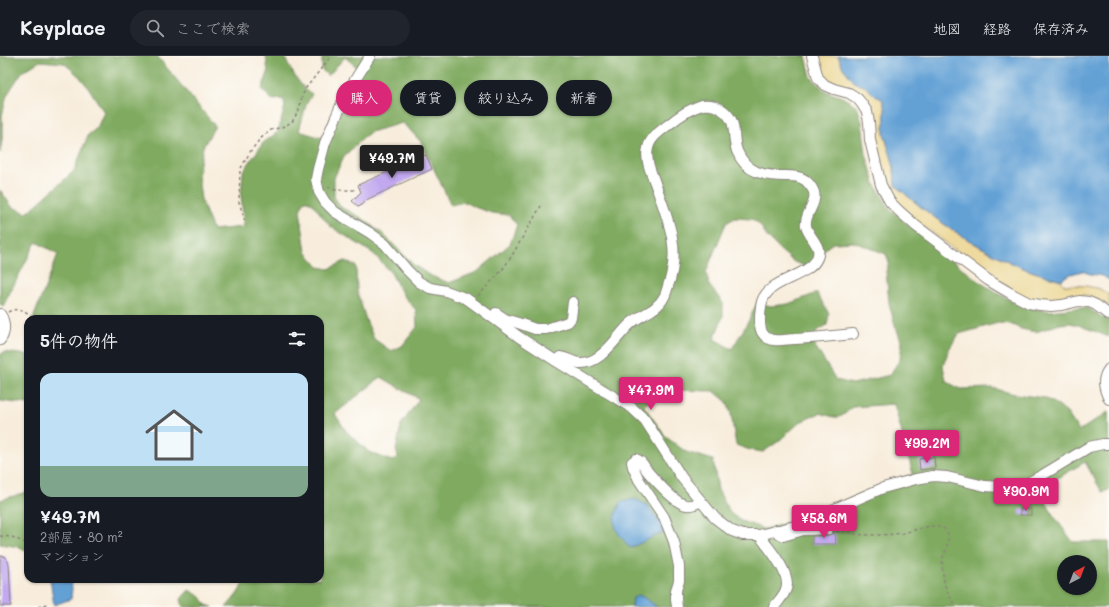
<!DOCTYPE html>
<html lang="ja">
<head>
<meta charset="utf-8">
<style>
  :root { --surface:#171b24; --page:#20242c; --text:#f1f3f6; --muted:#9ea1a6; --line:#363941; --accent:#db2777 }
  body { margin:0; font-family:Mali,"Klee One",sans-serif; background:var(--page); color:var(--text); height:100vh; display:flex; flex-direction:column; font-size:15px; white-space:nowrap }
  * { box-sizing:border-box; margin:0 }
  p { font-size:13px; color:var(--muted) }
  .icon { flex:none; width:22px; height:22px; fill:none; stroke:currentColor; stroke-width:2; stroke-linecap:round; stroke-linejoin:round }
  .map { position:relative; flex:1; overflow:hidden }
  .details { position:absolute; left:24px; top:259px; width:300px; height:268px; display:flex; flex-direction:column; background:var(--surface); border-radius:12px; box-shadow:0 1px 3px #0004 }
  .details>* { flex:none }
  .hud { position:absolute; left:336px; top:24px; width:380px; height:36px; display:flex; gap:8px }
  .needle { width:26px; rotate:42deg }
  .tools { position:absolute; left:1057px; top:499px; display:grid; gap:8px }
  .tools a { display:grid; place-items:center; width:40px; height:40px; border-radius:50%; background:var(--surface); box-shadow:0 1px 3px #0004; font-size:20px }
  .price { position:absolute; translate:-50% -34px; padding:0 9px; border-radius:4px; background:var(--accent); color:#fff; font-size:13px; line-height:26px; filter:drop-shadow(0 1px 2px #0008) }
  .price::after { content:''; position:absolute; left:50%; top:24px; width:12px; height:9px; margin-left:-6px; background:inherit; clip-path:polygon(0 0,100% 0,50% 100%) }
  .price.selected { background:#222; color:#fff }
  ul { padding:0; list-style:none }
  li { display:grid; align-content:center; gap:8px; height:212px; padding:0 16px }
  li span { display:grid; place-items:center; height:124px; border-radius:12px; color:#555 }
  li>.icon { margin-inline-start:auto }
  span .icon { width:72px; height:72px; fill:#fffc; stroke-width:1 }
  li b { font-size:17px }
  h2 { display:flex; justify-content:space-between; align-items:center; height:48px; padding:0 16px; font-size:17px }
  .chip { padding:0 14px; border-radius:18px; background:var(--surface); box-shadow:0 1px 3px #0004; font-size:14px; line-height:36px }
  .chip.selected { background:var(--accent); color:#fff }
  header { display:flex; align-items:center; gap:24px; box-sizing:border-box; height:56px; padding:0 20px; background:var(--surface); border-bottom:1px solid var(--line) }
  header strong { font-size:19px }
  nav { display:flex; gap:22px; margin-inline-start:auto; font-size:14px }
  .search { width:280px; height:36px; background:var(--page); display:flex; align-items:center; gap:10px; box-sizing:border-box; padding:0 14px; border-radius:22px; color:var(--muted); font-size:15px }
  .map>svg:first-child { display:block }
</style>
</head>
<body>
<header>
<strong>Keyplace</strong>
<div class="search"><svg class="icon" aria-label="search" viewBox="0 0 24 24"><circle cx="10" cy="10" r="6"/><path d="M15 15l6 6"/></svg>ここで検索</div>
<nav><a>地図</a><a>経路</a><a>保存済み</a></nav>
</header>
<div class="map">
<svg width="1109" height="551" viewBox="0 0 1109 551">
  <rect width="100%" height="100%" fill="#fdfcf7"/>
  <filter id="ink" filterUnits="userSpaceOnUse"><feTurbulence type="fractalNoise" baseFrequency=".025" numOctaves="2"/><feDisplacementMap in="SourceGraphic" scale="8" xChannelSelector="R" yChannelSelector="G"/><feConvolveMatrix kernelMatrix="1 2 1 2 8 2 1 2 1" color-interpolation-filters="sRGB"/></filter>
  <filter id="wash" filterUnits="userSpaceOnUse"><feTurbulence type="fractalNoise" baseFrequency=".012" numOctaves="4" result="noise"/><feDisplacementMap in="SourceGraphic" scale="16" xChannelSelector="R" yChannelSelector="G"/><feGaussianBlur stdDeviation="0.9" result="paint"/><feColorMatrix in="noise" values="0 0 0 0 0 0 0 0 0 0 0 0 0 0 0 0 0 1.4 0 .05"/><feComposite in="paint" operator="in"/></filter>
  <g filter="url(#wash)">
    <rect width="100%" height="100%" fill="#f8eddc"/>
    <!-- forest -->
    <g fill="#80aa61" stroke="#4e633e" fill-rule="evenodd">
      <path d="M0,0H157L215,70L203,91L198,118L201,144L213,174L244,171L241,140L243,116L263,87L278,76L285,50L283,43L272,44L262,33L268,17L266,0H284C291,14 299,30 312,38L306,49L299,75L322,82L339,45L359,13L345,1L328,20L322,14V0H806L811,21L825,35L842,41L857,50L862,66L866,98L875,128L889,152L920,179L981,227L1020,250L1049,255L1077,252H1087L1109,265V281L1081,270L1071,267L1060,268L1036,276L1021,273L1010,268L998,267L959,278L949,293L943,310L946,325L960,333L993,332L1014,338L1045,342L1057,349L1067,357L1079,375L1108,356L1109,434L1102,436L1085,406L1039,433L1053,459L1073,486H1109V551H657L648,544L633,542L632,551H226C232,545 244,532 243,523H320V263H33L58,198L36,186L3,250L0,248V134L12,151L27,157L74,115L88,79L97,72L104,56L88,31L79,20L64,7L40,5L22,16L7,39L2,60V84L0,97ZM402,67L409,73L421,86L451,149L464,146L477,152L492,157L509,159L517,169L510,188L477,216L449,227L429,219L414,209L383,178L362,162L342,152L334,141V122L344,100L370,76ZM305,144L312,147L330,170L374,198L391,217L403,239L416,254L417,271L402,290L391,295L374,283L366,264L357,235L356,210L345,205L329,213L319,211L306,196L300,154ZM735,162L752,163L760,169L767,181L779,193L794,206L805,210L812,216L818,212L823,204V196L826,192L833,187L854,186L886,198L889,206L886,215L889,247L895,269L902,287L900,303L890,319L853,328L836,324L815,290L816,276L827,269L829,258L817,237L788,248L771,250L757,247L748,266L732,293L714,283L723,260V247L709,229L706,216L726,167ZM381,321L419,343L401,369L396,394L398,401L392,405L369,396L346,375L335,358ZM665,334L714,335L727,346L731,358L736,389L750,394L763,396L779,385L800,366L820,357C837,362 839,365 852,351L894,348L913,418L795,465L764,473L741,465L730,457L718,434L713,404L686,396L666,381L644,350L656,338ZM1064,506H1090V532H1064Z"/>
      <path d="M4,296L28,299V348L0,345V299Z"/>
      <path d="M28,434V496L20,491L0,488V444L24,437Z"/>
      <path d="M189,534L201,541L206,549L213,551H183L181,543Z"/>
    </g>
    <!-- sand -->
    <path fill="#eeda9e" stroke="#857b5d" d="M816,0H838L843,12L855,26L866,31L875,40L882,43L885,53L884,77L887,88L891,100L894,112L895,129C930,161 969,187 1012,207C1027,215 1045,219 1061,224L1064,229L1086,230L1100,233L1109,239V253L1092,241L1083,239L1069,244L1054,247L1036,246L1018,238L988,218L919,167L893,143L887,130L875,89L872,54L863,41L855,34L833,28L826,23L820,14Z"/>
    <!-- water -->
    <g fill="#63a1d5" stroke="#405e78">
      <path d="M838,0H1109V224L1103,220L1090,218L1082,215L1068,219L1061,224C1045,219 1027,215 1012,207C969,187 930,161 895,129L894,112L891,100L887,88L884,77L885,53L882,43L875,40L866,31L855,27L843,12Z"/>
      <path d="M635,443L647,449L662,469L664,476L630,492C615,473 609,470 621,446Z"/>
      <path d="M50,523H70L72,532L71,543L54,549Z"/>
      <path d="M639,539L648,544L657,551H632L633,542Z"/>
    </g>
    <g id="blocks">
      <!-- building -->
      <g fill="#c2a8ef">
        <path d="M426,99L432,113L368,143L359,151L352,145L361,136L358,129Z"/>
        <path d="M934,401L935,412L920,414L919,403Z"/>
        <rect x="1020" y="453" width="11" height="6"/>
        <path d="M833,477H835L836,488H812V480L828,479Z"/>
        <path d="M0,500H5L9,508L11,550H0Z"/>
      </g>
    </g>
  </g>
  <g filter="url(#ink)">
    <use href="#blocks" fill-opacity="0" stroke="#8a847c" stroke-width="1"/>
    <g fill="none" stroke-linecap="round" stroke-linejoin="round">
      <defs>
        <g id="minor">
          <path d="M370,0L345,40L325,87L318,113L316,123L319,136L325,146L335,156L370,177L385,188L407,214L419,226L430,232L446,235L467,243L519,281L556,305L632,352L645,364L682,422L715,462L732,475L743,479H759L795,470L883,432L916,423L933,420L947,421L985,430L1001,431H1015L1026,428L1041,420L1089,391L1103,388H1109"/>
          <path d="M812,0L818,22L825,29L834,33L849,37L857,42L862,48L867,56L869,66L870,84L881,129L890,146L899,155L916,170L988,224L1010,237L1029,247L1040,249L1051,250L1062,249L1079,245L1089,246L1096,249L1109,259"/>
          <path d="M496,257L505,263L521,268L535,273H546L568,266L571,262L573,246"/>
          <path d="M0,258C5,265 6,277 0,284"/>
          <path d="M556,305L560,301C568,302 572,306 579,307C601,309 616,281 630,268C641,258 657,255 664,241C666,238 667,233 668,230C682,192 667,162 655,127C651,116 645,104 648,92C650,82 660,75 668,69C679,60 689,53 702,49C709,48 715,49 721,53C739,65 731,78 737,95C746,117 764,120 786,120C791,120 797,120 801,122C807,124 812,131 814,136C817,149 804,158 806,170C808,181 823,190 817,202C811,217 784,222 772,232C761,241 761,248 760,260C760,266 759,274 764,279C766,282 771,284 774,284C781,285 788,283 794,283C814,282 834,280 853,278"/>
          <path d="M1109,313C1101,323 1104,333 1109,343"/>
          <path d="M777,474L779,478L783,480L803,474L828,473"/>
          <path d="M759,479C768,491 792,518 786,533C784,540 778,545 774,551"/>
          <path d="M677,551L676,543V534L679,525V510L674,486L664,461L639,424L633,411L632,406L636,403C643,405 644,411 648,416C655,424 674,445 683,448C689,451 696,448 701,445"/>
        </g>
      </defs>
      <!-- minor casing -->
      <use href="#minor" stroke="#8a847c" stroke-width="12"/>
      <!-- path -->
      <g stroke="#8a847c" stroke-width="1.5" stroke-dasharray="3 3" stroke-linecap="butt">
        <path d="M328,131L335,134H357"/>
        <path d="M245,165L239,146L240,114L250,96L260,83L271,74L282,71L292,66L299,54L302,40L306,32L331,0"/>
        <path d="M478,240L502,214L511,201L541,150"/>
        <path d="M8,256C20,250 26,255 34,263"/>
        <path d="M836,475C860,480 879,480 903,477C913,475 929,468 939,471C955,474 946,492 943,502C942,507 942,513 943,517C944,533 949,538 956,551"/>
        <path d="M0,480L12,481L28,488"/>
        <path d="M38,551L49,547"/>
      </g>
      <!-- minor -->
      <use href="#minor" stroke="#fff" stroke-width="10"/>
    </g>
  </g>
</svg>
<div class="tools">
<a><svg class="needle" viewBox="-14 -14 28 28"><path d="M0-13l5 13h-10z" fill="#e53935"/><path d="M0 13l5-13h-10z" fill="#9ea1a6"/></svg></a>
</div>
<b class="price selected" style="left:392px;top:123px">¥49.7M</b>
<b class="price" style="left:651px;top:355px">¥47.9M</b>
<b class="price" style="left:927px;top:408px">¥99.2M</b>
<b class="price" style="left:1026px;top:456px">¥90.9M</b>
<b class="price" style="left:824px;top:483px">¥58.6M</b>
<div class="hud">
<a class="chip selected">購入</a>
<a class="chip">賃貸</a>
<a class="chip">絞り込み</a>
<a class="chip">新着</a>
</div>
<section class="details">
<h2>5件の物件<svg class="icon" aria-label="filters" viewBox="0 0 24 24"><path d="M4 7h16M4 17h16"/><circle cx="9" cy="7" r="2"/><circle cx="15" cy="17" r="2"/></svg></h2>
<ul>
<li><span style="background:linear-gradient(#bfe0f5 75%,#7fa58c 0)"><svg class="icon" aria-label="home" viewBox="0 0 24 24"><path d="M3 11l9-7 9 7M6 9v11h12V9"/></svg></span><div><b>¥49.7M</b><p>2部屋 · 80 m²</p><p>マンション</p></div></li>
</ul>
</section>
</div>
</body>
</html>
